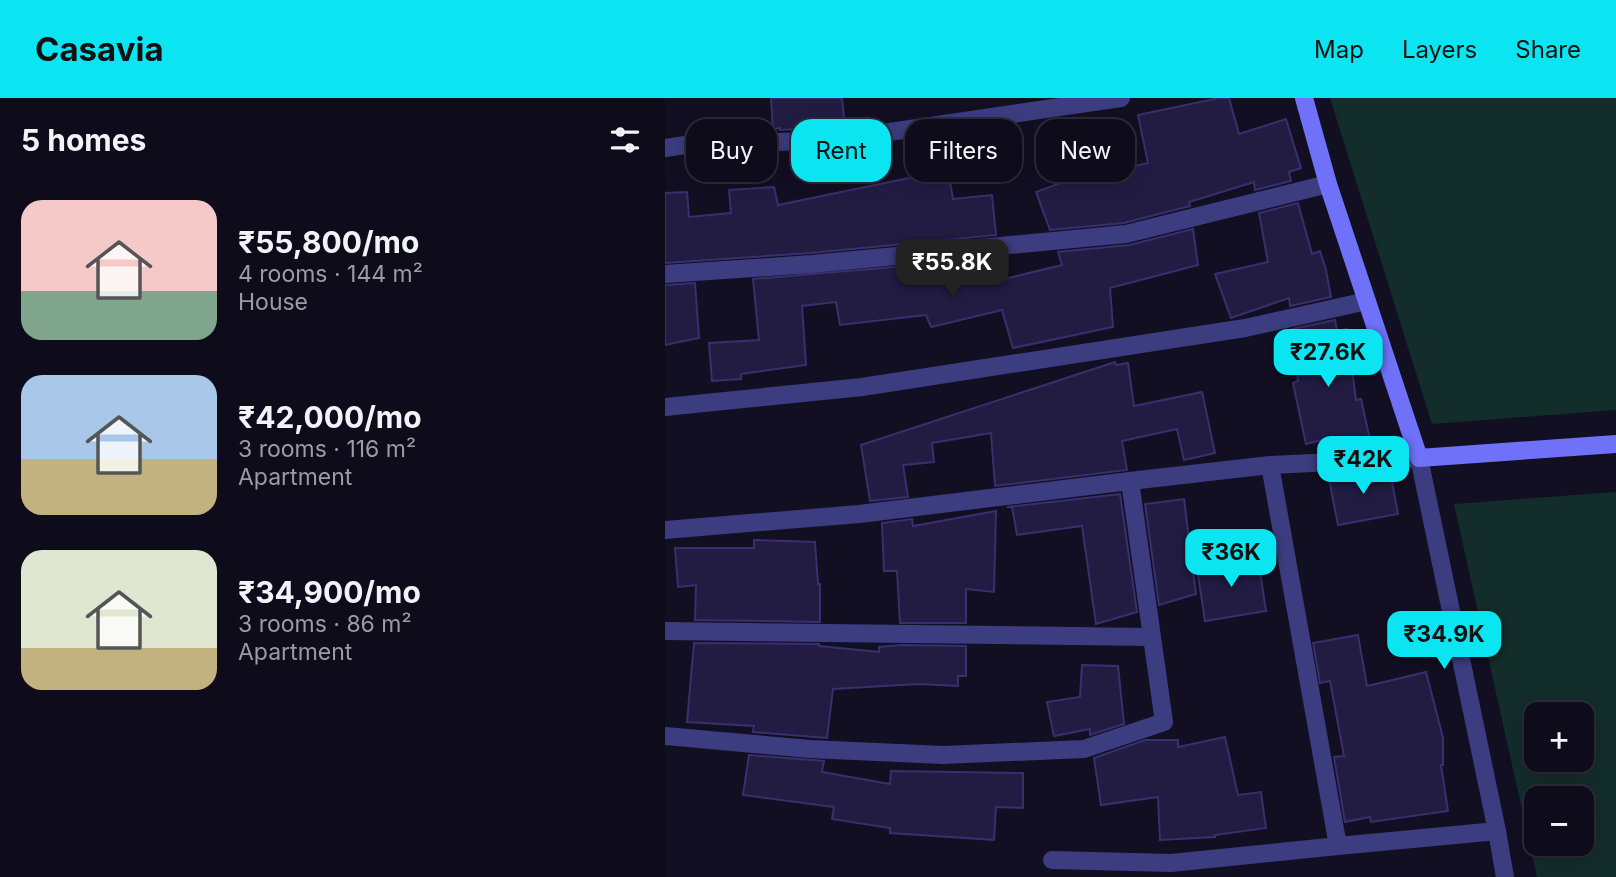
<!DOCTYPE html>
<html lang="en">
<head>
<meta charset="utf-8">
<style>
  :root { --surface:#0e0b1a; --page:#171423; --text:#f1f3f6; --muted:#9b9ba2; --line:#2e2b39; --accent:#0be5f2 }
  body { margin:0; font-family:Inter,sans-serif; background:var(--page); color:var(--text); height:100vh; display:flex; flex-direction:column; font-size:26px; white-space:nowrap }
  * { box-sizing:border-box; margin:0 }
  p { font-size:23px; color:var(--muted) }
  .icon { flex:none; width:38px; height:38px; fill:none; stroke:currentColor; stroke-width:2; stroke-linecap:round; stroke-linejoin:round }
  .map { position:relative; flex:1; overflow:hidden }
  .panel { display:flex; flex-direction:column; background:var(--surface); width:665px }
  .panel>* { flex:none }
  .top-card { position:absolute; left:21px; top:21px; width:665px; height:63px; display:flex; gap:14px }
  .tools { position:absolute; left:859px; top:604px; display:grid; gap:14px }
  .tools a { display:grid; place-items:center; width:70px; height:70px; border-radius:14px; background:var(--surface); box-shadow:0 4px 18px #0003,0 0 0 2px var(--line); font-size:35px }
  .price { position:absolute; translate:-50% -60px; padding:0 16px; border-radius:14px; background:var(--accent); color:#111; font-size:23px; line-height:46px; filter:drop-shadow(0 2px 4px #0008) }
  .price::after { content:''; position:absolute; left:50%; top:42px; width:21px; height:16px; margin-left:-10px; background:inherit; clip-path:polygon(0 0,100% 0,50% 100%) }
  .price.on { background:#222; color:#fff }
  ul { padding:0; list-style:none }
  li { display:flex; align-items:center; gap:21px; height:175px; padding:0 21px }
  li span { display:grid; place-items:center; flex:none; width:196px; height:140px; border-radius:21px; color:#555 }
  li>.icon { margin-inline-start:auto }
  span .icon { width:84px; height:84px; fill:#fffc; stroke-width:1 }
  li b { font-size:30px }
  h2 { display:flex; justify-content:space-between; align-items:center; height:84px; padding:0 21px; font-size:30px }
  .pill { padding:0 24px; border-radius:21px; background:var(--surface); box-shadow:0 4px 18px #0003,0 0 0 2px var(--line); font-size:24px; line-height:63px }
  .pill.on { background:var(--accent); color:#111 }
  header { display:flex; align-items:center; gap:42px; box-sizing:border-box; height:98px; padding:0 35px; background:var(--accent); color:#111 }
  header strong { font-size:33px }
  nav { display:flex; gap:38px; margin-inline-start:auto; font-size:24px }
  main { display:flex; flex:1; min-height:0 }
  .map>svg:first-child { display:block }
</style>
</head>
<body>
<header>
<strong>Casavia</strong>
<nav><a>Map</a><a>Layers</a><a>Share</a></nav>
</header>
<main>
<section class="panel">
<h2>5 homes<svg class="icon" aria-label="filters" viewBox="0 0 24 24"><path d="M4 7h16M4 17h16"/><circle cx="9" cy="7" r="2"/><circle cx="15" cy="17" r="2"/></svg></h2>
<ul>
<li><span style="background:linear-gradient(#f6c9c9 65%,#7fa58c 0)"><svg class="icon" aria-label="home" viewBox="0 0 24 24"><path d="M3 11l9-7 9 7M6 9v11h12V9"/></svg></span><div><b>₹55,800/mo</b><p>4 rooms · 144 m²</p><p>House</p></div></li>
<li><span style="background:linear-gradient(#a9c7e8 60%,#c2b280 0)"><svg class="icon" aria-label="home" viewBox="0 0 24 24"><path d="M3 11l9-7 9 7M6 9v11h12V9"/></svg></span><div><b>₹42,000/mo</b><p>3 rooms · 116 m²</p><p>Apartment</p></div></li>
<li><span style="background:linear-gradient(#dfe7d0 70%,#c2b280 0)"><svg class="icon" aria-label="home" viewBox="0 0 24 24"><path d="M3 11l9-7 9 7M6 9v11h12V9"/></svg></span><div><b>₹34,900/mo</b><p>3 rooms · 86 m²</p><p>Apartment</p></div></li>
</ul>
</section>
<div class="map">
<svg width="951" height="779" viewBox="0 0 951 779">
  <rect width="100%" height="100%" fill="#120f23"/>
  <!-- green -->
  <g fill="#132d2b" fill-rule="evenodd">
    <path d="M665,0H951V312L767,326Z"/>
    <path d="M951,394V779H872L789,406ZM872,616H917V662H872ZM872,700H917V746H872Z"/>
  </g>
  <!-- building -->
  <g fill="#221c43" stroke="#392f6e" stroke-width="2">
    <path d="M106,0H177L180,29L115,32V30L108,31Z"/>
    <path d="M554,0H564L574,36L621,21L636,70L624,74L626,83L590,92L589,84L524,104L525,108L459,125L385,132L371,94L398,84L483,65L473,17Z"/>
    <path d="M283,72L288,101L327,97L331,137L146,155L0,165V95L22,94L24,119L66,115L64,92L109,89L113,107Z"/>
    <path d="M633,105L647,156L655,153L661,172L666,199L625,208L624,200L566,220L550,176L603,164L594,115Z"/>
    <path d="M528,131L533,167L445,190L448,229L348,250L337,212L266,229L261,217L175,227L171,204L137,208L141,267L76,276V281L47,283L44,245L94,242L88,181L333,160L335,182L397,167L393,154L464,147Z"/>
    <path d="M30,185L34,240L0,247V187Z"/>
    <path d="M670,222L672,233L682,231L691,302L696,301L707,351L659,353L657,342L641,346L628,285L633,283L627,231Z"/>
    <path d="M450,264L451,267L463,265L469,308L537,294L550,355L519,362L512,331L457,343L462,372L330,388L326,335L267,345L269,364L238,367L243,399L205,403L196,347Z"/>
    <path d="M725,373L733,416L673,427L663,376Z"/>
    <path d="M455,396L472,514L431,526L417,428L352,437L347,409H342Z"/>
    <path d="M519,401L531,496L494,507L480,406Z"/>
    <path d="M331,413L329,494L301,491V525H235L232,473H219L217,425L247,421L248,428Z"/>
    <path d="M89,442L150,444L153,486H155V524L30,522L31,487L13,489L10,450H89Z"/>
    <path d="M593,460L601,513L540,523L532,470Z"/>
    <path d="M693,537L702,588L761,574L778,640V667H776L783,713L706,724L705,719L680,724L669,659L679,658L665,583L655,585L648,545Z"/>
    <path d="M29,545L154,546V548L214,554V549L236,547L301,548V578H293V588L253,586L168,591L162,640L88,634L89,628L22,624Z"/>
    <path d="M417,567L453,568L459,626L425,637V631L389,638L382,604L415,599Z"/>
    <path d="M560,639L573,697L596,694L601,730L550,737V739L495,742L493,699L436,707L429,660L480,642H513V649Z"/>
    <path d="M84,657L159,663L157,674L225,686L226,673L358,675V710L331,709L329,742L225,735V730L167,721L169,709L78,697Z"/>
  </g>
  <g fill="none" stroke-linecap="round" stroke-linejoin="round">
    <!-- street -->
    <g stroke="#3c3d80" stroke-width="18">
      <path d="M0,50L20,47L170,42L456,0"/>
      <path d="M0,176L147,166L461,136L663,86"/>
      <path d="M0,309L197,289L580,230L702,203"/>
      <path d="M605,367L754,360L832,733L840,779"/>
      <path d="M0,432L194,416L465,383"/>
      <path d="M0,533L486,539"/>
      <path d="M0,638L145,651L278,657L419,651L499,624L465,383L605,367L673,748L506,765L387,762"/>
      <path d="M673,748L832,733"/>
    </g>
    <!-- secondary -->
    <path stroke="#6f72f9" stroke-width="18" d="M639,0L663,86L754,360L951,346"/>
  </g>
</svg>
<div class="tools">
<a>+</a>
<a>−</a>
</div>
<b class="price on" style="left:287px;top:201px">₹55.8K</b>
<b class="price" style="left:663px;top:291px">₹27.6K</b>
<b class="price" style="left:698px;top:398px">₹42K</b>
<b class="price" style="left:566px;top:491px">₹36K</b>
<b class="price" style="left:779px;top:573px">₹34.9K</b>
<div class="top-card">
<a class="pill">Buy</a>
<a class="pill on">Rent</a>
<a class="pill">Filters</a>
<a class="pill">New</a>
</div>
</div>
</main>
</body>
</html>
